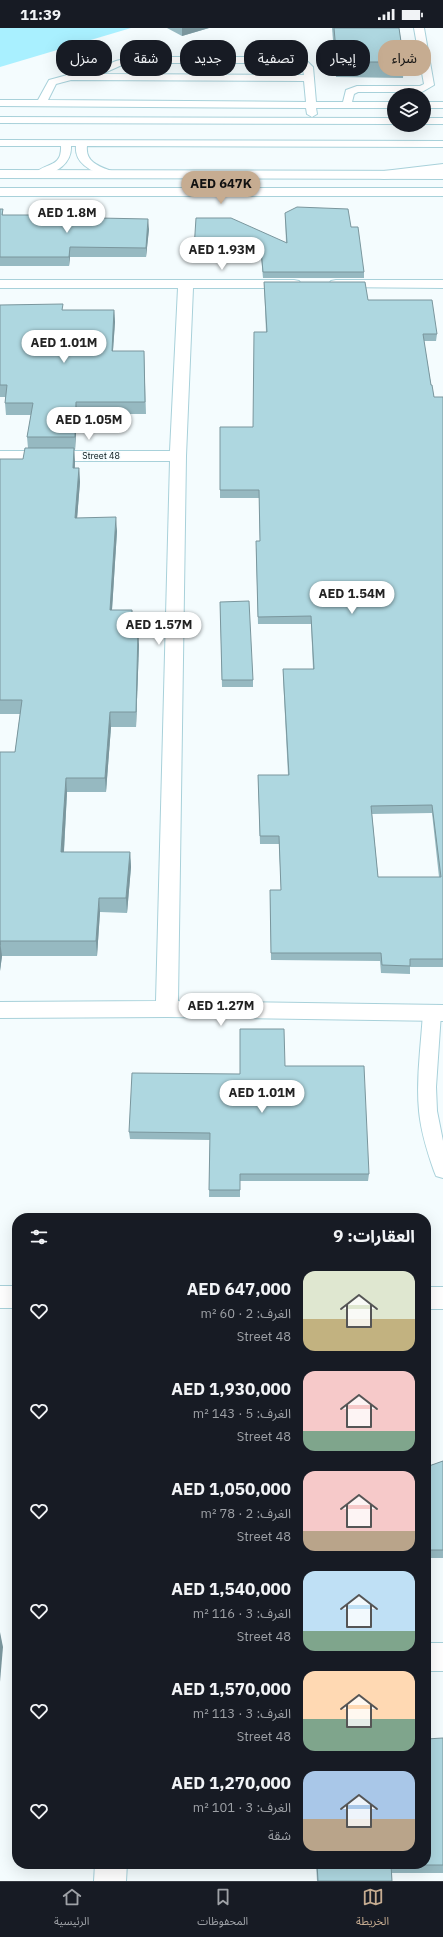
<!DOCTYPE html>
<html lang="ar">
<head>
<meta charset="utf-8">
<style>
  :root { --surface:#171b24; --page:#20242c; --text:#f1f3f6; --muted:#9ea1a6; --line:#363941; --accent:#c6ac91 }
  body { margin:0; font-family:"IBM Plex Sans","Noto Sans Arabic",sans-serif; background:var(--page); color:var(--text); direction:rtl; height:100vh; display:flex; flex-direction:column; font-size:15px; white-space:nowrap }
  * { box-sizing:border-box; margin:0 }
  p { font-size:13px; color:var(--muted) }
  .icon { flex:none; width:22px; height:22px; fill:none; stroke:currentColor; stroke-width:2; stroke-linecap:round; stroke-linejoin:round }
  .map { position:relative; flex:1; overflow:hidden; direction:ltr }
  .panel { position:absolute; left:12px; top:1185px; width:419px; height:656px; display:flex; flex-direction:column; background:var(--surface); border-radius:16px; box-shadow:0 4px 16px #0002; direction:rtl }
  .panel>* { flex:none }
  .top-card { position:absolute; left:12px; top:12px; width:419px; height:36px; direction:rtl; display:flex; gap:8px }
  .fabs { position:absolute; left:387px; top:60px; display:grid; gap:8px }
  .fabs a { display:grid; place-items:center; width:44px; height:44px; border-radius:50%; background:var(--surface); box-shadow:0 4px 16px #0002; font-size:20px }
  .price { position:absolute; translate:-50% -34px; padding:0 9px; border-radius:14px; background:#fff; color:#222; font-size:13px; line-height:26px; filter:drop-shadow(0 1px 2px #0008) }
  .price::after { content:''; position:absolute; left:50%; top:24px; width:12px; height:9px; margin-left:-6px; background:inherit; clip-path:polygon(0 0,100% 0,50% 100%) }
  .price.active { background:var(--accent); color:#111 }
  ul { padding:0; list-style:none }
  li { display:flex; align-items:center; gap:12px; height:100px; padding:0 16px }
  li span { display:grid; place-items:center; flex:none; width:112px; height:80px; border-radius:12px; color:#555 }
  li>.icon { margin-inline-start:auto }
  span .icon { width:48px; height:48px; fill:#fffc; stroke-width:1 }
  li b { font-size:17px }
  h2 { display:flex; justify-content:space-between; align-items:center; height:48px; padding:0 16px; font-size:17px }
  .tag { padding:0 14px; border-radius:16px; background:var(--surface); box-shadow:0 4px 16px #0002; font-size:14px; line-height:36px }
  .tag.active { background:var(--accent); color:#111 }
  .status { display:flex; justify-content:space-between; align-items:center; height:28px; padding:0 20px; background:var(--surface); direction:ltr }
  .status svg { height:11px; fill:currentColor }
  .tab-bar { display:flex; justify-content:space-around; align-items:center; height:56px; border-top:1px solid var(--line); background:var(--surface); font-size:11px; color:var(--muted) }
  .tab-bar a { display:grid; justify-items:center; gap:2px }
  .tab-bar .active { color:var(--accent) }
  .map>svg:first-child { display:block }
</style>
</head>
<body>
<div class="status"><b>11:39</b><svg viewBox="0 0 49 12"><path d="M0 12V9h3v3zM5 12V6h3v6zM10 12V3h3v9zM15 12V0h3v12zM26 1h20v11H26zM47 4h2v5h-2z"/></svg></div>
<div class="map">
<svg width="443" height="1853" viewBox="0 0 443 1853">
  <rect width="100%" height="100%" fill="#f4fcfe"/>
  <!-- green -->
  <path fill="#a9f0ff" d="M0,0H131L0,39Z"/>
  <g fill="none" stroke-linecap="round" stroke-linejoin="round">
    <defs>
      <g id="service">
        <path d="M414,0H424L434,57L422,64H358L354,66L352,74H394V80H316L317,86L312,89L307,86L306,80L0,78V72H38L49,52L71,46H85L116,33L133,29H291L308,34L313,39L316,74H343L346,62L357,58H420L424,56ZM133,35H291L302,38L304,47L102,46L122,37ZM71,52L304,53L306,74L48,72L56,56Z"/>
        <rect x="424" y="74" width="19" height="6"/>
        <path d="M0,89L394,90V96L0,95Z"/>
        <rect x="424" y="90" width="19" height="6"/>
        <path d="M0,112L443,113V119L87,118C85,135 101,139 114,144L115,146L114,148L110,149C95,145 74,137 76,118H71C72,136 56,145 40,149L35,146C44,134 62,141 61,118H0Z"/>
        <path d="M432,979L438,980L441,985L436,1059L437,1083L443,1113V1150L436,1148L434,1143C427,1123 421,1104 419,1083C416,1051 421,1018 423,985L426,980Z"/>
      </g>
      <g id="minor">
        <path d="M0,142L443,143V151L0,150Z"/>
        <rect x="0" y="160" width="443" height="8"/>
        <path d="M0,252H294L299,253L301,256L299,259L294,260H193L186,428L178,973L443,977V993L167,989L0,990V974L156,973L170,433H0V423H170L178,260H0Z"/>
        <path d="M336,252H443V260L331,259L329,256L331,253Z"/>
        <rect x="0" y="1258" width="17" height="22"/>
        <rect x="426" y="1259" width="17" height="22"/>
        <rect x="426" y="1615" width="17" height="28"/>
        <path d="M95,1836H127L126,1853H94Z"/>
      </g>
      <path id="tertiary" d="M443,136V144L384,151L379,150L377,147L379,144L384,143Z"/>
    </defs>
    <!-- service casing -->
    <use href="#service" stroke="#a8d1da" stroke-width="2"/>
    <!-- minor casing -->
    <use href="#minor" stroke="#a8d1da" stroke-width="2"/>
    <!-- tertiary casing -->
    <use href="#tertiary" stroke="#a8d1da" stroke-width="2"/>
    <!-- service -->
    <use href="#service" fill="#fff" fill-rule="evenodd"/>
    <!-- minor -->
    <use href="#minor" fill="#fff" fill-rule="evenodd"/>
    <!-- tertiary -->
    <use href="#tertiary" fill="#fff" fill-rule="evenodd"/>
  </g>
  <!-- wall -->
  <g fill="#96b9c1" fill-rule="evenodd">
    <path d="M167,0H209L182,8Z"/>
    <path d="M332,0H399L404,34L403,50L336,49Z"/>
    <path d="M0,181H3V187L99,190L149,201L146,229H70L69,238H0Z"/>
    <path d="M285,185L351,199L364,244V250H263L261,228H195L194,221L286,215Z"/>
    <path d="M264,254L368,272L437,306L436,313H424L431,357L434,369H443V939H410V946L381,945L380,933L271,932L270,870L281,862L279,816H260L258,747H288L283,649V641H313L311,596H258L256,521L260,513L259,470H220V399H253L266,304ZM432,785L439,849H378L372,786Z"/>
    <path d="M0,277L63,282H114L115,294L113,323H144L146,386H77L75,422H74L75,440H79L80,454L77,490L117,503L112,582H132L133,602L139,617L136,699H111L106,764H67L64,824H130L131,839L127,885L100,884L97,928H2L0,943V724H15L20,686H0V431H23L28,420L27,409L31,387H6L5,375V369H0Z"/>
    <path d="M220,574L253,652V659H222Z"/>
    <path d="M285,1038L369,1146L368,1153H240V1169H209L210,1112L130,1111L129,1104L240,1046Z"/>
    <path d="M443,1433V1530H426V1439Z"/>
    <path d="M443,1710V1845H392V1853H317L316,1836H426Z"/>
  </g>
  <!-- shaded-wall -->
  <g fill="#7a969d">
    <path d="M182,0H209L182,8Z"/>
    <path d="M148,191L149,201L146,229V220Z"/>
    <path d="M70,219V229L69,238V229Z"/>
    <path d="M114,282L115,294L112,335V323Z"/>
    <path d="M76,374L77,386L75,422V409Z"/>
    <path d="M74,420L75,434L74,454L73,440Z"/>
    <path d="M79,440L80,454L76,504L75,490Z"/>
    <path d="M116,489L117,503L111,597L110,582Z"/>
    <path d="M138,602L139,617L136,699V684Z"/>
    <path d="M110,684L111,699L106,764L105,750Z"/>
    <path d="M66,750L67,764L63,839L61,824Z"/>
    <path d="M130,824L131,839L127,885L126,870Z"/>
    <path d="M99,870L100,884L97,928L96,913Z"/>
    <path d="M0,913L2,928L0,943Z"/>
    <path d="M0,1604L3,1619L0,1654Z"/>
  </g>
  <!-- building -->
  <g fill="#aed7e0" stroke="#7a969d" fill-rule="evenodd">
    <path d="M334,0H399L404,34H337Z"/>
    <path d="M297,179L348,181L351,199H358L364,244H263L261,221H194L196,190H231L287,215L285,185Z"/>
    <path d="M0,181H3L2,187H99V190L148,191L146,220L70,219L69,229H0Z"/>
    <path d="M264,254H365L368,272H432L437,306H423L431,357H432L434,369H443V931H410V938L382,937L381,925H271L270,862H281L279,808H260L258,747H289L283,641H314L311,588L258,589L256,513H260L259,462H220V399H253L254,304H267ZM432,777L441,849H378L371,778Z"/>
    <path d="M63,276L62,282H114L112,323H144L145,374H76L75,409H27L33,375H5L7,357H0V277Z"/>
    <path d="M25,420H74L73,440H79L75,490L116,489L110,582H132V602H138L136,684H110L105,750H66L61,824H130L126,870H99L96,913H0V917V724H15L22,672H0V431H23Z"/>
    <path d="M249,573L253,652H222L220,574Z"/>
    <path d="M240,1001H284L285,1038H364L369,1146H240V1162H209L210,1105L129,1104L132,1045L240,1046Z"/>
    <path d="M443,1433V1522H426V1439Z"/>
    <path d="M443,1710V1837H391L392,1853H318L317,1836H426V1711Z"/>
  </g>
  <g text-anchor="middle" stroke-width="3" stroke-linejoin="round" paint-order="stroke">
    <!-- far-street labels -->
    <g font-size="9" fill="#061518" stroke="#f4fcfe">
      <text x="101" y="431">Street 48</text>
    </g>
  </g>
</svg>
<div class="fabs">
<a><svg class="icon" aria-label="layers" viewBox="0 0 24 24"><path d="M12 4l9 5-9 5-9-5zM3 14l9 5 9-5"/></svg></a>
</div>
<b class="price active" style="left:221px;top:177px">AED 647K</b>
<b class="price" style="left:67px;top:206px">AED 1.8M</b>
<b class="price" style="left:222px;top:243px">AED 1.93M</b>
<b class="price" style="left:64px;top:336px">AED 1.01M</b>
<b class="price" style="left:89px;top:413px">AED 1.05M</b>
<b class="price" style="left:352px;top:587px">AED 1.54M</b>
<b class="price" style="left:159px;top:618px">AED 1.57M</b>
<b class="price" style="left:221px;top:999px">AED 1.27M</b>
<b class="price" style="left:262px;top:1086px">AED 1.01M</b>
<div class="top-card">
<a class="tag active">شراء</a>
<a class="tag">إيجار</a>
<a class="tag">تصفية</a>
<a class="tag">جديد</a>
<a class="tag">شقة</a>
<a class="tag">منزل</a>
</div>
<section class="panel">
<h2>العقارات: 9<svg class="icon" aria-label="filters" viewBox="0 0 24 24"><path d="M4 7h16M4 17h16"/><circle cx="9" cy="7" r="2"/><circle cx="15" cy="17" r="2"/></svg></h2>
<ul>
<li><span style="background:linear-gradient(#dfe7d0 60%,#c2b280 0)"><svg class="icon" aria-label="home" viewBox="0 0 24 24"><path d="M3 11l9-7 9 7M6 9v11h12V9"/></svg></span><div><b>AED 647,000</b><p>الغرف: 2 · 60 m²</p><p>Street 48</p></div><svg class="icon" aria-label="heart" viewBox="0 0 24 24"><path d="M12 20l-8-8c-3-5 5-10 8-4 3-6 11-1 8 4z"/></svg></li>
<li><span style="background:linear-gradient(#f6c9c9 75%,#7fa58c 0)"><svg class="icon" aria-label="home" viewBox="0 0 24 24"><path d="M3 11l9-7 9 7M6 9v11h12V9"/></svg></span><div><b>AED 1,930,000</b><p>الغرف: 5 · 143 m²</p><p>Street 48</p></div><svg class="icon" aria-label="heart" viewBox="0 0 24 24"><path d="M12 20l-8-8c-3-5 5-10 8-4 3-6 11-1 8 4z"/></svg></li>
<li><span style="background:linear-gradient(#f6c9c9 75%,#b9a48a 0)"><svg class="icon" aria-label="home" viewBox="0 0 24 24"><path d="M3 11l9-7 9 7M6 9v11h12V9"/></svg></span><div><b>AED 1,050,000</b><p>الغرف: 2 · 78 m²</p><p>Street 48</p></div><svg class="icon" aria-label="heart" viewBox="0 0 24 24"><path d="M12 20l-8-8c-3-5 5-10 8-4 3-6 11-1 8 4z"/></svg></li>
<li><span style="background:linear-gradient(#bfe0f5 75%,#7fa58c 0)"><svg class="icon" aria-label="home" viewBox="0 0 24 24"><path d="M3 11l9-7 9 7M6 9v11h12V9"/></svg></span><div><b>AED 1,540,000</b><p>الغرف: 3 · 116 m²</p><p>Street 48</p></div><svg class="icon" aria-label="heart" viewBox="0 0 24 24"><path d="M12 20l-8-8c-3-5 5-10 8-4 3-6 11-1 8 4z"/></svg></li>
<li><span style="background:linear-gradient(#ffd9b3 60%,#7fa58c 0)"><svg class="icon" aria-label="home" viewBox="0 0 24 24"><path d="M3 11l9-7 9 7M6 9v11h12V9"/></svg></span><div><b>AED 1,570,000</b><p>الغرف: 3 · 113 m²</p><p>Street 48</p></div><svg class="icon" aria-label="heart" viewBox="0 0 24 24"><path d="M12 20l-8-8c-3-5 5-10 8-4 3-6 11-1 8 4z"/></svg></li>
<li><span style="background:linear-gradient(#a9c7e8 60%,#b9a48a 0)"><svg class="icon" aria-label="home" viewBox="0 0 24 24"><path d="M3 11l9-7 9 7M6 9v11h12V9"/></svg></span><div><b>AED 1,270,000</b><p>الغرف: 3 · 101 m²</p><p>شقة</p></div><svg class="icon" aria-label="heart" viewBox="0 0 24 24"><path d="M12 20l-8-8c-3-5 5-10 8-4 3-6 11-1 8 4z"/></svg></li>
</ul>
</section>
</div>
<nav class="tab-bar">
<a class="active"><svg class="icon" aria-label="map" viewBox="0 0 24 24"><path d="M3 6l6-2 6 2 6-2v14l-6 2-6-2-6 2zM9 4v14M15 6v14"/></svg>الخريطة</a>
<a><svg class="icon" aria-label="saved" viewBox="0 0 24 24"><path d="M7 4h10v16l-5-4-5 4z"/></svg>المحفوظات</a>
<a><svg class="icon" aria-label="home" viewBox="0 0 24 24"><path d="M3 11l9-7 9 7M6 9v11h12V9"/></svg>الرئيسية</a>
</nav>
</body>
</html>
